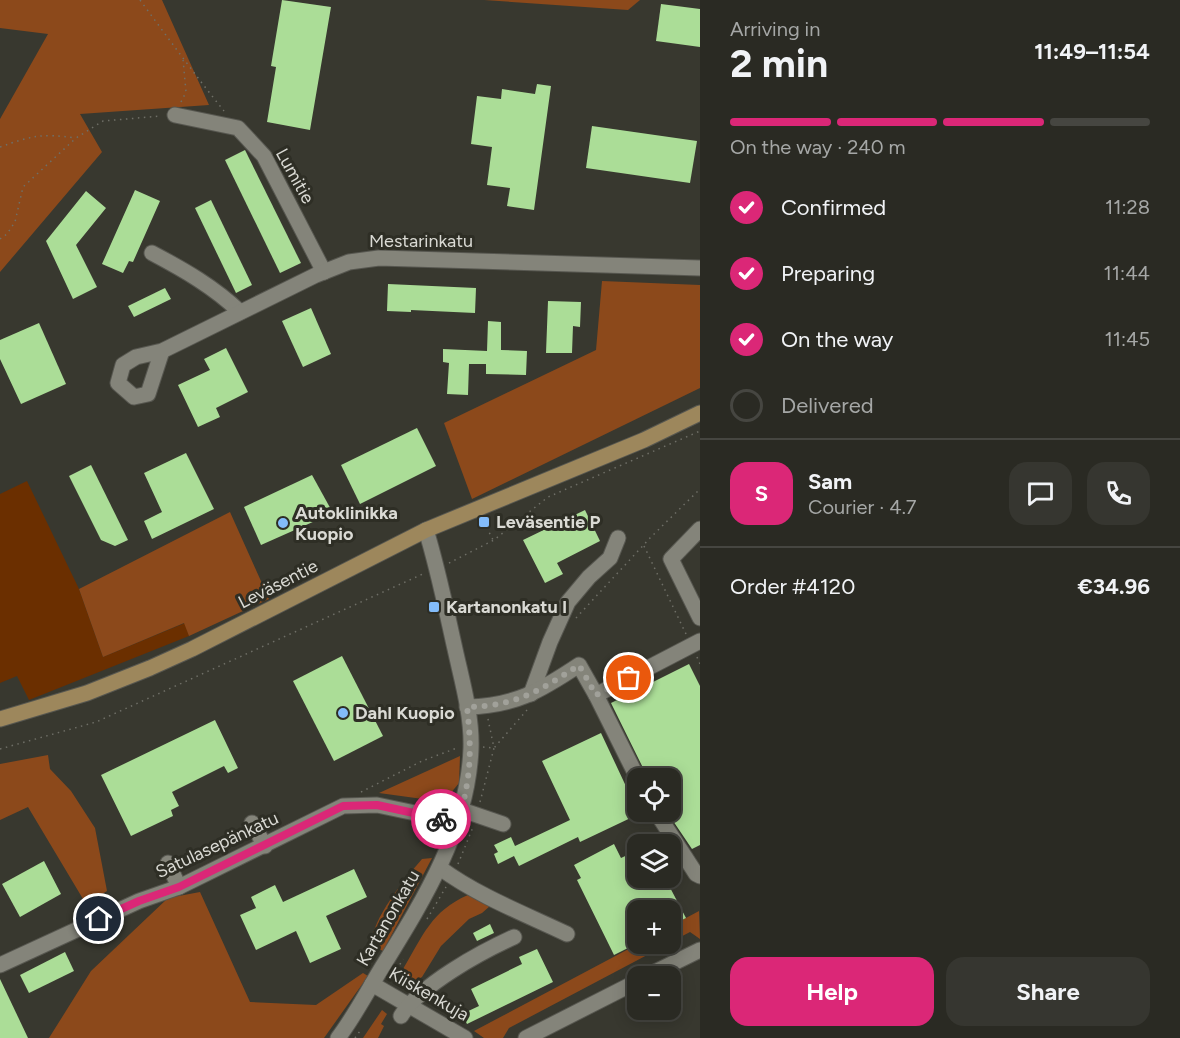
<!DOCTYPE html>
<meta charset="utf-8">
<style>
body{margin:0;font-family:Figtree,sans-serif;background:#363630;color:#f1f3f6;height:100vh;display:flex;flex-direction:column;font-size:22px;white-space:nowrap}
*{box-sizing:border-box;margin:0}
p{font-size:20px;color:#a5a7a6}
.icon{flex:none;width:33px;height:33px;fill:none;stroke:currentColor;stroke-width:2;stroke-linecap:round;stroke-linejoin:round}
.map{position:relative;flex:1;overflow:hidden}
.details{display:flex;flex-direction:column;background:#2a2a23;width:480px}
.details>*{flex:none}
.fabs{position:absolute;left:627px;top:768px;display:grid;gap:12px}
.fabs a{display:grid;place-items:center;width:54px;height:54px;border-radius:12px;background:#2a2a23;box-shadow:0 3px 15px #0003,0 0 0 2px #464641;font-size:30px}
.pin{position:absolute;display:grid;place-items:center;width:51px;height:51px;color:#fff;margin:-26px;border:3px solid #fff;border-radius:50%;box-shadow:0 2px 6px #0007}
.courier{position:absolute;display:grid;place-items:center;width:60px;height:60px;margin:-30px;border:4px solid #db2777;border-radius:50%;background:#fff;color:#222;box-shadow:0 2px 8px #0007}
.summary em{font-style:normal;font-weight:700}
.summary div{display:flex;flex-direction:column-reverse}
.summary{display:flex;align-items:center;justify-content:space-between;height:102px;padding:0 30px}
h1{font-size:39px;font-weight:700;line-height:45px}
.bar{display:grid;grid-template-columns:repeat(4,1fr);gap:9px 6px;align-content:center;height:72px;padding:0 30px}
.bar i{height:8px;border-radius:4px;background:#464641}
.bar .on{background:#db2777}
.bar p{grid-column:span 4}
.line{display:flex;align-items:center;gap:15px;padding:0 30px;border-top:2px solid #464641}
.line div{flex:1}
.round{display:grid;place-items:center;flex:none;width:63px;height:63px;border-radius:18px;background:#363630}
ol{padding:0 30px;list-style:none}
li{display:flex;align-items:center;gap:18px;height:66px}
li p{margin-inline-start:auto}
li .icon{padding:6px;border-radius:50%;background:#db2777;color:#fff;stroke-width:4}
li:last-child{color:#a5a7a6}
li i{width:33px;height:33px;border:3px solid #464641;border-radius:50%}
.cta{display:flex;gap:12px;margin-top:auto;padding:12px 30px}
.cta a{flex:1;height:69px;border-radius:18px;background:#db2777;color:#fff;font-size:24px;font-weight:700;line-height:69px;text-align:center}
.cta a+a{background:#363630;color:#f1f3f6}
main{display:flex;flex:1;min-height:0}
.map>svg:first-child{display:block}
</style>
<main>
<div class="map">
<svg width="700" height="1038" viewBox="0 0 700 1038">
<rect width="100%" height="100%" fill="#38382f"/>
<polygon fill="#6b2f00" points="27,481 79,589 103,657 185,623 189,636 29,700 17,676 0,683 0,494"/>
<g fill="#8c491b">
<polygon points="0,0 162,0 209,105 80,114 102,152 0,272 0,119 48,34 0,28"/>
<polygon points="484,0 640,0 628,10"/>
<polygon points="602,281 700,285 700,388 472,499 444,423 596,350"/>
<polygon points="230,512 269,599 189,636 184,623 103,657 79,589"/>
<polygon points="48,755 50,769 71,791 95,828 107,891 86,904 28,807 0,820 0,764"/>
<polygon points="460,756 459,783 450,794 430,800 379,793"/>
<path d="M432,858L383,951L371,945C372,918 405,879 422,859Z"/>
<polygon points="200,892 250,1002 316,1005 363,973 368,976 324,1038 49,1038 91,971 168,898"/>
<path d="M468,895L490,906L482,913L469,919L441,946L422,977L415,981L406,977L403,969C423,936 431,911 468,895Z"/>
<polygon points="699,911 700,939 690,932 671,942 671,926"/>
<polygon points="638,944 668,944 509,1028 503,1038 484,1038 474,1031"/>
<polygon points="382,1010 387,1014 381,1024 384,1026 378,1038 363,1038"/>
</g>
<g fill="#abdd97">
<polygon points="282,0 331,7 310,130 267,122 276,67 271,66"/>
<polygon points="661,4 700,9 700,47 656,41"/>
<polygon points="537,84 551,86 534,210 507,206 510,188 487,185 492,147 471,144 477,96 501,99 502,89 535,94"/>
<polygon points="592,126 697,141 690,183 586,168"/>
<polygon points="245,150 301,263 280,273 225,160"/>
<polygon points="135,190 160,201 133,262 129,261 123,273 102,264"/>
<polygon points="86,191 106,208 76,245 97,287 73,299 46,241"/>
<polygon points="211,200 252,285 236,293 195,208"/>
<polygon points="388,284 476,288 475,313 411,310 411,312 387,311"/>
<polygon points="165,288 171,299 134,317 128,306"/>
<polygon points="548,301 581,302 580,327 573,326 572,353 546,353"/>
<polygon points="311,308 331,354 303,367 282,321"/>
<polygon points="488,321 501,322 501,350 527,351 526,375 486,374 486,364 469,364 468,395 447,394 449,363 443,362 443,349 487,351"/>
<polygon points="39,323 66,384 21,404 0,359 0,340"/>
<polygon points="226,348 248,392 216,408 220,417 198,427 178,385 210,370 204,359"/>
<polygon points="417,428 436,466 360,504 341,465"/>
<polygon points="186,453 214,509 152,539 144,521 162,512 144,473"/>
<polygon points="91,465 128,540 115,546 101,540 69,476"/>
<polygon points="312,475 333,513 261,545 244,507"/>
<polygon points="585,510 600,541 557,563 563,574 545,583 523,540"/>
<polygon points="342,656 383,736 334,761 293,681"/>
<polygon points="689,664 700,686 700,845 692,849 667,812 670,812 670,778 648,778 611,703"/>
<polygon points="215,720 238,768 228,773 224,766 172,792 179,806 171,810 173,816 131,836 101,775"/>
<polygon points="601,733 639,814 580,842 578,837 519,866 514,856 498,864 494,854 498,852 494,845 511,837 515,846 570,820 542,761"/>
<polygon points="614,844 621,858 638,850 638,878 665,878 686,918 670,926 670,910 638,910 638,943 614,955 577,880 581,878 574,865"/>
<polygon points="44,861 61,894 20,917 2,884"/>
<polygon points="354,869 367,897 326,916 341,949 310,963 296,931 256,950 240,915 256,908 251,897 275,885 283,902"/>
<polygon points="490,924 494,933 477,941 473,933"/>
<polygon points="537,949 553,982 467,1024 462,1014 479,1006 471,989 522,964 519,957"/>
<polygon points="65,952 74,971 29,993 20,975"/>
<polygon points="0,979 28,1038 0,1038"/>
</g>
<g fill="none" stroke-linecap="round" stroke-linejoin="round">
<defs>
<g id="minor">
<polyline points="175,115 238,128 264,156 324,272"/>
<path d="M152,253C184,270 214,287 240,312"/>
<polyline points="162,351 148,394 134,397 118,383 123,365 136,357 162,351 316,275 349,262 379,258 700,268"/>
<polyline points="700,529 671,559 700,618"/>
<polyline points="531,694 550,642 568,602 589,577 610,558 618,538"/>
<polyline points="596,695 638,779"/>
<path d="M467,707C515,706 540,691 579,665L596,695L700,641"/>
<polyline points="462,810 503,824"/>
<polyline points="656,812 696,874 700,876"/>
<polyline points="252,823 265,846"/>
<polyline points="168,863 179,887"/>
<path d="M440,868C478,896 525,914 567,934"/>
<polyline points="0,965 139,901 179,887 343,806 377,805 458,822"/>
<polyline points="647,976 700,950"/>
<polyline points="372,984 465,1038"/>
<path d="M401,1016C420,985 481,952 514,937"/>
<path d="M338,1038C354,1017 367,992 381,969C423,901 468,830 471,748C472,715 462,681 455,649C446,609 438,569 426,530"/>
<polyline points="526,1038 638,981"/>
</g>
<polyline id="major" points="0,719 87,693 150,668 192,649 426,530 644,440 700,413"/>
</defs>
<use href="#minor" stroke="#575750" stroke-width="17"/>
<use href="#major" stroke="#575750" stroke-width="17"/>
<g stroke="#6f6f67" stroke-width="1.5" stroke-dasharray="1.5 4.5" stroke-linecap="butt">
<path d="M140,0C168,38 195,75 224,111"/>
<polyline points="181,102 186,92 183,59"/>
<path d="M0,147C31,136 42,133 75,138"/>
<polyline points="0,239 7,234 15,222 23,187 76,138 103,121 161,116"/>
<polyline points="484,522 493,540"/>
<polyline points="644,546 686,634"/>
<polyline points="449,563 494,540 548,497 700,431"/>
<polyline points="576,618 650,538 700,489"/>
<polyline points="697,657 700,664"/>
<polyline points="483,747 494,748 527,710"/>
<polyline points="0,749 96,722 425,573"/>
<polyline points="361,792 422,761 457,748"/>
<polyline points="480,802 494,748 488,719"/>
<polyline points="458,864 473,827"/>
<polyline points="427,919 446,887"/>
<polyline points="391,980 403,959"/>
<polyline points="355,1038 360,1031"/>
</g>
<use href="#minor" stroke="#84847a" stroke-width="15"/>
<use href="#major" stroke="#9d875c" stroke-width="15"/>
</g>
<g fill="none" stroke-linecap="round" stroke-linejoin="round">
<path stroke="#a1a19a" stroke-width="6" stroke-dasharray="0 10.8" d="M441,819L458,822C471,778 472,752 467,707C515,706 540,691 579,665L596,695L629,678"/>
<polyline stroke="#db2777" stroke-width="8" points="99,919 139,901 179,887 343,806 377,805 441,819"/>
</g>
<g fill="#83bcfa" stroke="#2e2e25" stroke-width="2">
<rect x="478" y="516" width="12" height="12" rx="3"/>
<circle cx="283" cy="523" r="6"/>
<rect x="428" y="601" width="12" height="12" rx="3"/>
<circle cx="343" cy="713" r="6"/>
</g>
<g text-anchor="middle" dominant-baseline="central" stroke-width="6" stroke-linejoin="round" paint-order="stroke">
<g font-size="18" fill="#dadad4" stroke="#2e2e25">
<text transform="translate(295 176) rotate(61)">Lumitie</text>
<text x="421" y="241">Mestarinkatu</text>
<text transform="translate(278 584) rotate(-27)">Leväsentie</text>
<text transform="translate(217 845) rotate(-25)">Satulasepänkatu</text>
<text transform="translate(388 918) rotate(-60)">Kartanonkatu</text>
<text transform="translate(429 994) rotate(30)">Kiiskenkuja</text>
</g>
<g font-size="18" font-weight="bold" fill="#dadad4" stroke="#2e2e25" text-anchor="start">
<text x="295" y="513">Autoklinikka<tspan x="295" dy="21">Kuopio</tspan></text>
<text x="496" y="522">Leväsentie P</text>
<text x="446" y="607">Kartanonkatu I</text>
<text x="355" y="713">Dahl Kuopio</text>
</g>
</g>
</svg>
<div class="fabs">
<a><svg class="icon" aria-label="locate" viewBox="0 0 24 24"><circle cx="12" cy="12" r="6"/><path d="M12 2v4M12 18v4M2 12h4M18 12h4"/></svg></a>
<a><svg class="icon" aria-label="layers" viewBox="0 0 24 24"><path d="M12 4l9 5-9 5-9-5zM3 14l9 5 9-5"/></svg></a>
<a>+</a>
<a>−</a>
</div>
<div class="pin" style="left:629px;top:678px;background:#ea580c"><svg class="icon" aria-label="bag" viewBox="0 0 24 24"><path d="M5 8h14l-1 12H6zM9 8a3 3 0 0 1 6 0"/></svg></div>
<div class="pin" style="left:99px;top:919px;background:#1f2937"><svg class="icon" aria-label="home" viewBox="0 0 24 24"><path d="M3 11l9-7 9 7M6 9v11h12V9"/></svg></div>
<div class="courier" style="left:441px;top:819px"><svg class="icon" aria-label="bike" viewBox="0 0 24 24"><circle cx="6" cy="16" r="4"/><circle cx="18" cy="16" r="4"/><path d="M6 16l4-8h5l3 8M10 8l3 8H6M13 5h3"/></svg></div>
</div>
<section class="details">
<div class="summary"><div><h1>2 min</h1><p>Arriving in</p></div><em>11:49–11:54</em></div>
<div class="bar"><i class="on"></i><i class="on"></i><i class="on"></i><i></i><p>On the way · 240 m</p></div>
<ol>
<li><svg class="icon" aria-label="check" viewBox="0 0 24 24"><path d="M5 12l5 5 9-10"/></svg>Confirmed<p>11:28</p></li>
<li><svg class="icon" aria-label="check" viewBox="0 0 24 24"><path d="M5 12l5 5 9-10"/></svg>Preparing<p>11:44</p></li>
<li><svg class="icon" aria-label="check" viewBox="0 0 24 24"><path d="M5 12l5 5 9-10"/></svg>On the way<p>11:45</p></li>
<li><i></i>Delivered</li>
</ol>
<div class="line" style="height:108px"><b class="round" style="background:#db2777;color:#fff">S</b><div><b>Sam</b><p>Courier · 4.7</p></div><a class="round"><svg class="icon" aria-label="chat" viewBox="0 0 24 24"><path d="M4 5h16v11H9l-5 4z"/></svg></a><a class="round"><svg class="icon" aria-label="phone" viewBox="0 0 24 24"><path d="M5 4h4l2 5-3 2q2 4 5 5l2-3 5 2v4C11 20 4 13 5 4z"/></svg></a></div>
<div class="line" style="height:78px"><div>Order #4120</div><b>€34.96</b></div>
<div class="cta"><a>Help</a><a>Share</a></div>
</section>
</main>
